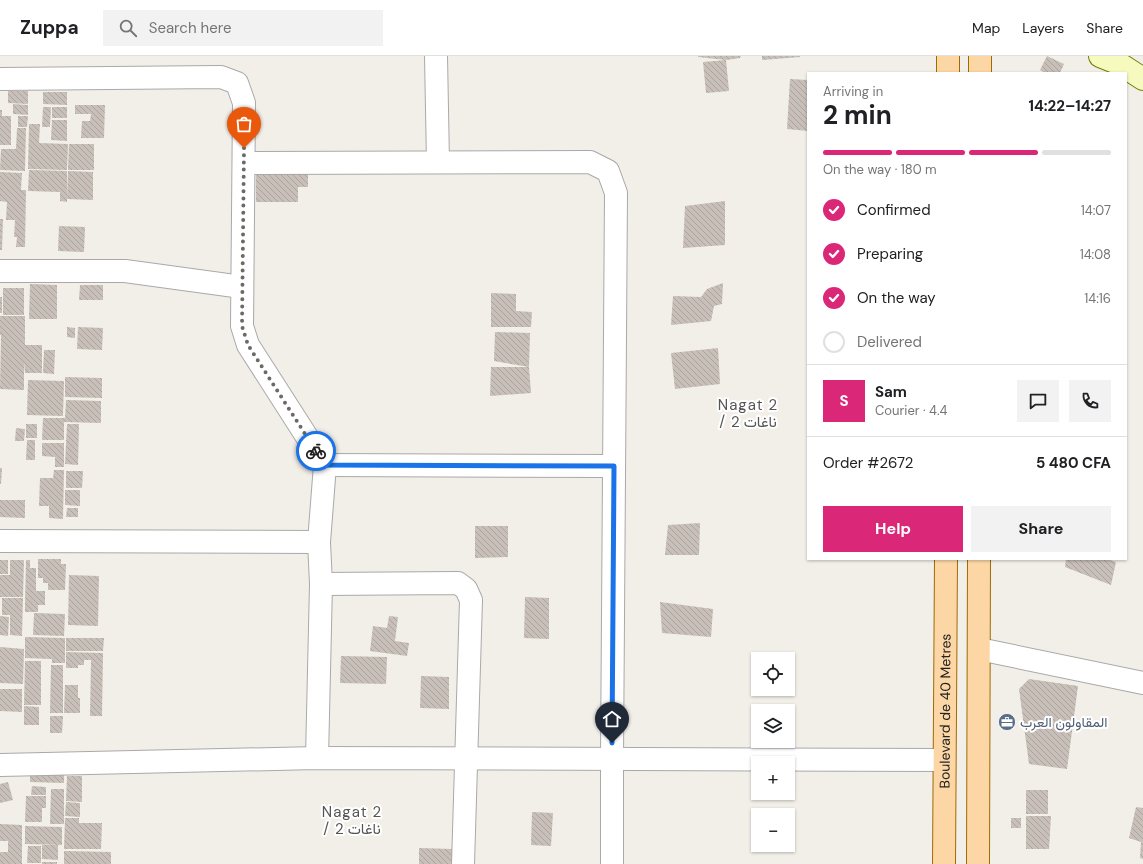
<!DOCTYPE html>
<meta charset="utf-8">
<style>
body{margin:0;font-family:"DM Sans",Vazirmatn,sans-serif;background:#f2f2f2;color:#202124;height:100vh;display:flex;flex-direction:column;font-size:15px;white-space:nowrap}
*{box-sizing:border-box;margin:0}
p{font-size:13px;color:#757577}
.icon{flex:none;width:22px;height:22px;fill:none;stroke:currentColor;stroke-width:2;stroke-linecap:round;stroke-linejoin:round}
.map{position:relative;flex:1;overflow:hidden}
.drawer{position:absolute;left:807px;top:16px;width:320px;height:488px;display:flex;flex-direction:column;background:#fff;border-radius:0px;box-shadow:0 1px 3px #0004}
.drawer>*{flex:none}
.fabs{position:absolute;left:751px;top:596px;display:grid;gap:8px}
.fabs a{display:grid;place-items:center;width:44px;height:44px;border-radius:0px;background:#fff;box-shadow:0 1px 3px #0004;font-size:20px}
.pin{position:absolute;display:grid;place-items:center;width:34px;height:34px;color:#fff;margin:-41px -17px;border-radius:50% 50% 50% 0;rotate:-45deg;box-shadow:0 0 4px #0007}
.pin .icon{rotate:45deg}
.courier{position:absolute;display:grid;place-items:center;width:40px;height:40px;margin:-20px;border:3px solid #1a73e8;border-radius:50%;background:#fff;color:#222;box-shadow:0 1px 5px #0007}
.overview em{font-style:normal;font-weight:700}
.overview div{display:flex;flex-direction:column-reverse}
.overview{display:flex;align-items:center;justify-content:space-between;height:68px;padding:0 16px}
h1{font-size:26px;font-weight:700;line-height:30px}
.bar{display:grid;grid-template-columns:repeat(4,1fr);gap:6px 4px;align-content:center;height:48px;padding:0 16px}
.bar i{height:5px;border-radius:3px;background:#e0e0e0}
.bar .on{background:#db2777}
.bar p{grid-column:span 4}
.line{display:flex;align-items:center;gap:10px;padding:0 16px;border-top:1px solid #e0e0e0}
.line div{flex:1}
.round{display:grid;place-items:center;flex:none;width:42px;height:42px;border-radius:0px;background:#f2f2f2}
ol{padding:0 16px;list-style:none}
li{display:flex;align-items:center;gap:12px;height:44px}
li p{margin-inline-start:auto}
li .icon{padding:4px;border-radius:50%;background:#db2777;color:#fff;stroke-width:4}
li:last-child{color:#757577}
li i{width:22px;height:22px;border:2px solid #e0e0e0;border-radius:50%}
.action{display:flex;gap:8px;margin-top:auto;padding:8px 16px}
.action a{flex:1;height:46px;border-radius:0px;background:#db2777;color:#fff;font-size:16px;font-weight:700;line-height:46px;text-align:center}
.action a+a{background:#f2f2f2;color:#202124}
header{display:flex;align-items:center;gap:24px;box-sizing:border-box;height:56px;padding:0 20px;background:#fff;border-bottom:1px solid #e0e0e0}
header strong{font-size:19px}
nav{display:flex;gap:22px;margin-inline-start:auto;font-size:14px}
.search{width:280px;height:36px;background:#f2f2f2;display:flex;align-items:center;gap:10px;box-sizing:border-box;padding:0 14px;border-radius:0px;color:#757577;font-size:15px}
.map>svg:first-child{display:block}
</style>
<header>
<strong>Zuppa</strong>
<div class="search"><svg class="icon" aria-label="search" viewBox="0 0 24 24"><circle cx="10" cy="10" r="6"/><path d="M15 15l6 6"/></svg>Search here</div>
<nav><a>Map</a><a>Layers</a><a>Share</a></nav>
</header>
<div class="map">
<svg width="1143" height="808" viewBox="0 0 1143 808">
<defs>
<pattern id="building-back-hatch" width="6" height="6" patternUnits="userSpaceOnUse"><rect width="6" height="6" fill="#c7bfb8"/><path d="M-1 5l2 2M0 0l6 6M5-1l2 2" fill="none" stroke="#aba49e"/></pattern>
</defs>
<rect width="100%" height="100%" fill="#f2efe9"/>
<g fill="url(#building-back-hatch)">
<polygon points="698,0 741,0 740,2 726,4 698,1"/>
<polygon points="762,0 800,0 800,1 762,4"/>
<polygon points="1047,0 1064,8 1060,17 1045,17 1040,14"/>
<polygon points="726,4 729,35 706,37 703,6"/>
<polygon points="790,23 808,24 808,75 787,73"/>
<polygon points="8,35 28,35 28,48 8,47"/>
<polygon points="43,36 67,36 67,49 43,48"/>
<polygon points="13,48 28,49 28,59 13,58"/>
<polygon points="75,49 105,49 104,82 81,82 82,65 90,65 91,58 75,58"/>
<polygon points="43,51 51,51 50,71 42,71"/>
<rect x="52" y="51" width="15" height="11"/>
<polygon points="0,54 2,54 2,60 11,60 11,89 0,89"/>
<polygon points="18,60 28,60 27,71 18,71"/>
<polygon points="52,64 67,64 67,85 51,84"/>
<polygon points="29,68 40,68 39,87 68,88 67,114 28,113"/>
<polygon points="17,72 26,72 25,115 0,114 1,93 16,93"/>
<polygon points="69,88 94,88 94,114 68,114"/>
<polygon points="29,114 67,115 67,146 60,145 60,136 28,135"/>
<polygon points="256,114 308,114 308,131 298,131 298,146 256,146"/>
<polygon points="68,115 93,116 93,144 67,143"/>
<polygon points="0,116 22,117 21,134 26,134 25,191 16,191 17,181 14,181 15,164 6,164 7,146 0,145"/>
<polygon points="725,145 725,189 683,192 685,150"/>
<polygon points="0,163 3,163 2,194 0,194"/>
<polygon points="59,170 85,171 84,196 58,195"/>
<polygon points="723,227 722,248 714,250 711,265 671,269 673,240 701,241 707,233"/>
<polygon points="30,228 57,229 57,263 29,263"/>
<polygon points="80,229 103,229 103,244 79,244"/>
<rect x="3" y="232" width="21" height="27"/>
<polygon points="491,237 516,238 516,255 532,256 531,271 491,271"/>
<rect x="0" y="241" width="2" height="16"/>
<polygon points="0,260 25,260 25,289 42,289 42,317 25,317 24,306 24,334 0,333 1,279 0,279"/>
<polygon points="67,271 75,272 75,282 67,281"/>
<polygon points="78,271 103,272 102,294 77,293"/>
<polygon points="495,276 530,277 529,311 494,305"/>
<polygon points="718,292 720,328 675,333 671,297"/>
<polygon points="44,294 55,294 54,318 43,317"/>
<polygon points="491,311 529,311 531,337 490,340"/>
<polygon points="65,321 102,322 102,342 65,341"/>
<polygon points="28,324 64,325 63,360 27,359"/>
<polygon points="66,344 101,345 101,367 64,366 64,384 42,384 43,362 65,362"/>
<rect x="26" y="368" width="11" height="14"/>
<polygon points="67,368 79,368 78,409 65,408"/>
<polygon points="16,372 25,373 24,385 15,385"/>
<polygon points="27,384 35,384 35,404 26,404"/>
<polygon points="42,387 64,387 64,411 55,411 55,401 42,400"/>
<polygon points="0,412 2,412 1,428 0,428"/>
<polygon points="54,414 64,414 63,463 49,462 49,450 39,450 40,422 53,422"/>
<polygon points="66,415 83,415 82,432 66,432"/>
<polygon points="65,434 80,434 80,450 65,449"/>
<polygon points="0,444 25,444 25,462 0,461"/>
<polygon points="67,452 78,452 78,461 66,461"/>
<polygon points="700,467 699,499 665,499 668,469"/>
<polygon points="475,470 508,470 508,501 475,502"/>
<polygon points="38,503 61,503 61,508 66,508 65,534 48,534 48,527 43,527 43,522 38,522"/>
<polygon points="1066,503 1106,503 1116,506 1111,529 1065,511"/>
<rect x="0" y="504" width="8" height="14"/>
<polygon points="10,504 24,504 23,541 0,541 0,519 10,519"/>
<polygon points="26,504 30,504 30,512 36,512 36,535 45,535 45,549 25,549"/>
<polygon points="69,519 99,520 98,570 68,569"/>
<polygon points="525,541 549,542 549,583 524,582"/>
<polygon points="2,542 23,542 22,580 10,579 10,559 2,559"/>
<polygon points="660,546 713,553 711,581 662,577"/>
<rect x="25" y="549" width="13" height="7"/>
<polygon points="34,557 65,558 64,580 33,579"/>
<polygon points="0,560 9,561 8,580 0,579"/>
<polygon points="389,560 398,561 395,585 409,587 407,600 370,595 373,570 387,572"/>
<polygon points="25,581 65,582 65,607 52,607 52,603 25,602"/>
<polygon points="66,582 104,582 103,595 66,595"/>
<polygon points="0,591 24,593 23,628 0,627"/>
<polygon points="66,596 103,597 102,660 90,660 91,604 84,604 84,609 78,609 78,612 66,612"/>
<polygon points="341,600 387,601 386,628 340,627"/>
<polygon points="25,605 41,605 41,649 24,649"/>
<polygon points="51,609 63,609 63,657 50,657"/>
<polygon points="421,620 449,621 449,653 420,652"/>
<polygon points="1029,623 1078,630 1067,713 1029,708 1019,633"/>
<polygon points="65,629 78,629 78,642 80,642 80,657 64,657"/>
<polygon points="0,633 22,633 22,656 0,655"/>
<polygon points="24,650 39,651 39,669 24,669"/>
<polygon points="50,660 63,660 62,677 50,677"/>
<polygon points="30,712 64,713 64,727 30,726"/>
<polygon points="67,720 82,720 82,746 66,745"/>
<polygon points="8,726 13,744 0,747 0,728"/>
<polygon points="32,730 46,731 46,739 31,739"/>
<polygon points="51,733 64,733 64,768 50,768"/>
<rect x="1026" y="734" width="22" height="24"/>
<polygon points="26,740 46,740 46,752 42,752 42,766 25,766"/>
<polygon points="66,746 80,747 80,761 65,760"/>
<polygon points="1136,751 1143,752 1143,803 1140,802 1141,786 1129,782"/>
<polygon points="532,756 553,757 551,790 531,789"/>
<polygon points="1026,760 1051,760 1049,793 1026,793"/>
<polygon points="65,762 79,762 79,767 102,767 101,793 64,793"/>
<rect x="1011" y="762" width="10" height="10"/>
<polygon points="0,768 22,769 22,808 0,808 0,796 8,796 8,785 0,785"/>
<polygon points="25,770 62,771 62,789 25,788"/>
<polygon points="42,789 58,789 58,804 42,803"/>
<polygon points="28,790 41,790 41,807 27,807"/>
<polygon points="419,792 453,793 452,808 419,808"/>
<polygon points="64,795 111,796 111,808 64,808"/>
<rect x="42" y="806" width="15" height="2"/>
</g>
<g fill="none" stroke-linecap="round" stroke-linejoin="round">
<defs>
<g id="street">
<polyline points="436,0 438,106"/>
<polyline points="0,23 221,21 237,27 244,47 242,270 248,289 325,409 319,486 321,528 317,702"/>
<polyline points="244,107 590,106 608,115 616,137 612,702 612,808"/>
<polyline points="0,215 125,215 242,231"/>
<polyline points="325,409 613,410"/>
<polyline points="0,485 319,486"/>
<polyline points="321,528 458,527 466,533 471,544 463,808"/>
<polyline points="979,593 1143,627"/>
<polyline points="0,709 317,702 944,704"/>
</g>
<polyline id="secondary" points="1100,0 1120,8 1143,23"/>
<g id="primary">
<polyline points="948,0 948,17"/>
<polyline points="980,0 980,17"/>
<path id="s1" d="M944,808L946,503"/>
<polyline points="978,808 979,503"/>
</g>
</defs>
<use href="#street" stroke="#a9a9a9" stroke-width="24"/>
<use href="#secondary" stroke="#707d05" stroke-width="24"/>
<use href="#primary" stroke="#a06b00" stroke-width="24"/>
<use href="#street" stroke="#fff" stroke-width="22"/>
<use href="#secondary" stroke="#f7fabf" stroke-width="22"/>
<use href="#primary" stroke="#fcd6a4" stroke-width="22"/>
</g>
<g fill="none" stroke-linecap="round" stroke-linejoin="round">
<polyline stroke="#6b6a68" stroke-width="4" stroke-dasharray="0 7.2" points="244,92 242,270 248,289 316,395"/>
<polyline stroke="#1a73e8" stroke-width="5" points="316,395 325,409 614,410 612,687"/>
</g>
<defs>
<symbol id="office-disc" viewBox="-11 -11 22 22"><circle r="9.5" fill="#5c6f8a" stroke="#fff"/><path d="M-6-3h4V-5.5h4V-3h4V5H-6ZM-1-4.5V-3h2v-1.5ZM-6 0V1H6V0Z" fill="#fff"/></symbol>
</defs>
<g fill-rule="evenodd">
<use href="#office-disc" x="997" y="656" width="20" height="20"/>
</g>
<g text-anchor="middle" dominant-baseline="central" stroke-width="4" stroke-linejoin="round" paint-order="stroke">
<g font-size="14" fill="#222" stroke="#fff">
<text stroke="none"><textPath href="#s1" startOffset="153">Boulevard de 40 Metres</textPath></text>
</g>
<g font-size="14" fill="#4e5e75" stroke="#fff" text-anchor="start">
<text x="1020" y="666">المقاولون العرب</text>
</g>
<g font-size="15" letter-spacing="1" fill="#555" stroke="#fff">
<text x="748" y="349">Nagat 2<tspan x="748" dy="17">/ ناغات 2</tspan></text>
<text x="352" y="756">Nagat 2<tspan x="352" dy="17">/ ناغات 2</tspan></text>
</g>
</g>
</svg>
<div class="fabs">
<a><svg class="icon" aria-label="locate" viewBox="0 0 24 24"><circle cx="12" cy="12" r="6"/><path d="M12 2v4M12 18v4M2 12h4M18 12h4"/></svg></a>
<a><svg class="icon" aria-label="layers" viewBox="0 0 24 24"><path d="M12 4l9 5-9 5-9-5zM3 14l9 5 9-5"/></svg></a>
<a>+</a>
<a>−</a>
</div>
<div class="pin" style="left:244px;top:92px;background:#ea580c"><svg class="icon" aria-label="bag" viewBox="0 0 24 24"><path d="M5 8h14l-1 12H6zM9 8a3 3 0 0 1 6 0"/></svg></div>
<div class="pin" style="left:612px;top:687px;background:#1f2937"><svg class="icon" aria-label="home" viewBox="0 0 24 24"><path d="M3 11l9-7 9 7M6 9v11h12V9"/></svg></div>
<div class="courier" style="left:316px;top:395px"><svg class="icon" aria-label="bike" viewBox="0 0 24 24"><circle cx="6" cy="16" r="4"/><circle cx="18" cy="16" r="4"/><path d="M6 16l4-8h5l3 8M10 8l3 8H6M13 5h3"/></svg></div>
<section class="drawer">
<div class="overview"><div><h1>2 min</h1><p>Arriving in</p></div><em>14:22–14:27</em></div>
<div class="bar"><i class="on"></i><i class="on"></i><i class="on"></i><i></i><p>On the way · 180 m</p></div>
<ol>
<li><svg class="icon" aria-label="check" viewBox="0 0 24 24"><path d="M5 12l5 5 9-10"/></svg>Confirmed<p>14:07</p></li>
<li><svg class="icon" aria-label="check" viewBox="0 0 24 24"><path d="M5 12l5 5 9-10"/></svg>Preparing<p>14:08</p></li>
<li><svg class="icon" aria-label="check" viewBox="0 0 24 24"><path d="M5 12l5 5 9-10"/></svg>On the way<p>14:16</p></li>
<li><i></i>Delivered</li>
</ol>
<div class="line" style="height:72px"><b class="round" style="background:#db2777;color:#fff">S</b><div><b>Sam</b><p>Courier · 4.4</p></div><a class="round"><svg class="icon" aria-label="chat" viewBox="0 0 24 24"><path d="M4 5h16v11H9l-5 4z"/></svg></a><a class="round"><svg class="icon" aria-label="phone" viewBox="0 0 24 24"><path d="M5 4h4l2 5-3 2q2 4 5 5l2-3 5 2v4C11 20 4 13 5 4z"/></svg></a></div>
<div class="line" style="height:52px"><div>Order #2672</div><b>5 480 CFA</b></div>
<div class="action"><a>Help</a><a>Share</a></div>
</section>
</div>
